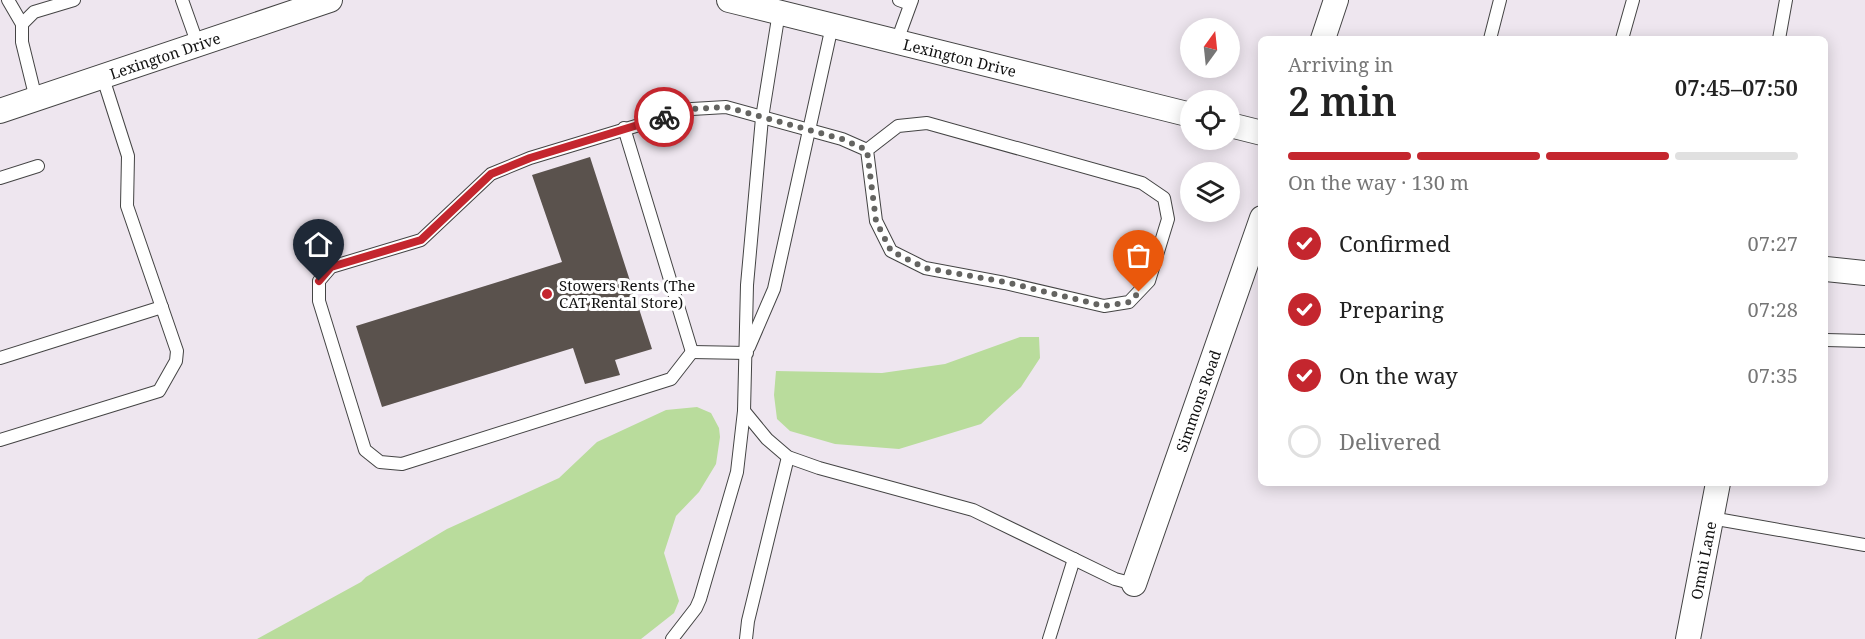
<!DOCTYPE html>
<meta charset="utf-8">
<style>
body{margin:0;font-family:"Noto Serif",serif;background:#f2f2f2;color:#222;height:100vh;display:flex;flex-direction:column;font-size:22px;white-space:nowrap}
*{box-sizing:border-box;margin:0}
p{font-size:20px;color:#767676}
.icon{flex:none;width:33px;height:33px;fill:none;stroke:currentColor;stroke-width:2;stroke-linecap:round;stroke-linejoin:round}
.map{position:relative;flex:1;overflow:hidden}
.sheet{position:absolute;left:1258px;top:36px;width:570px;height:450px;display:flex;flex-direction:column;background:#fff;border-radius:9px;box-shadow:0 3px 15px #0003}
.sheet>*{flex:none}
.needle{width:39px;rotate:15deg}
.controls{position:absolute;left:1180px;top:18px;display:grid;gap:12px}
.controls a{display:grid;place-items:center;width:60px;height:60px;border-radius:50%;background:#fff;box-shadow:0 3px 15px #0003;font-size:30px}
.pin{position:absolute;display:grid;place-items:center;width:51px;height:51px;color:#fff;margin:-62px -26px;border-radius:50% 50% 50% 0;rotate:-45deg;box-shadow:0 0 6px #0007}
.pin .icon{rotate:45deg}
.courier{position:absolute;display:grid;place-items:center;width:60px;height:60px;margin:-30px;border:4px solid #c4262e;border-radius:50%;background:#fff;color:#222;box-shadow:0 2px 8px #0007}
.headline em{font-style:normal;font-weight:600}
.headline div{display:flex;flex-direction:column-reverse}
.headline{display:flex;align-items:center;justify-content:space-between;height:102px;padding:0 30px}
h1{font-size:39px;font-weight:600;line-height:45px}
.bar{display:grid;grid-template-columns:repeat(4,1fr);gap:9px 6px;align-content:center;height:72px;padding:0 30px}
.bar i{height:8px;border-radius:4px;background:#e0e0e0}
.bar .current{background:#c4262e}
.bar p{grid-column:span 4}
ol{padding:0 30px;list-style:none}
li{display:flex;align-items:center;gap:18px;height:66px}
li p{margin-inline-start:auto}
li .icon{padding:6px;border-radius:50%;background:#c4262e;color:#fff;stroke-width:4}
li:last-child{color:#767676}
li i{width:33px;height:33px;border:3px solid #e0e0e0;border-radius:50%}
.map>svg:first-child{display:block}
</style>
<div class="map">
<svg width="1865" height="639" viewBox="0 0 1865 639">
<rect width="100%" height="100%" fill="#fffdf5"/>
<path fill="#eee6ef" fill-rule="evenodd" d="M0,0H1865V639H0ZM1191,28H1230V68H1191ZM1262,39H1826V483H1262ZM1191,100H1230V140H1191ZM1191,172H1230V212H1191Z"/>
<g fill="#b9dc9c">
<polygon points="1020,337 1039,337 1040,358 1021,387 981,424 899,449 835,444 790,431 777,419 774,395 776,371 882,373 945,364"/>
<polygon points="697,407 711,413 719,428 720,437 716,464 699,492 676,516 664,553 679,601 674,613 641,639 257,639 361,582 366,577 447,529 559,478 597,442 666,410"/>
</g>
<polygon fill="#5a524d" points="590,157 652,349 615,360 620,375 585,384 573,348 382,407 356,326 562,262 532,175"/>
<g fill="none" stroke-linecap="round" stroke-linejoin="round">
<defs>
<g id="service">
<polyline points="8,0 22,24"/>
<polyline points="182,0 198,45"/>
<polyline points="899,0 910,4"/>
<polyline points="1490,39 1500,0"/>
<polyline points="1622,39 1633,0"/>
<polyline points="1779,39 1786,0"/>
<polyline points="897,41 912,0"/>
<polyline points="36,99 22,42 22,24 34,12 74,0"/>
<polyline points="624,128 692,352"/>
<polyline points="0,178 38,166"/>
<polyline points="1826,340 1865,341"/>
<polyline points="749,347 774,289 832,26"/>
<polyline points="692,352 671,379 402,464 380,462 365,450 319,301 319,281 331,267 421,240 491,174 530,158 692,109 726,107 842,139 867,150 876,221 891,251 925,268 1005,283 1104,306 1129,302 1149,281 1168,219 1164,198 1142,183 927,123 898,126 867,150"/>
<polyline points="692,352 747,353"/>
<polyline points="0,358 162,307"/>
<polyline points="744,411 767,439 788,457 819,468 973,510 1115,579 1134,584"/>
<polyline points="0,440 159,391 176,361 177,351 127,206 128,156 103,78"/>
<polyline points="1711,518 1865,545"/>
<polyline points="672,639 696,608 700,599 737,472 744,411 747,285 762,118 779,12"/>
<polyline points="746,639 748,621 788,457"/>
<polyline points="1049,639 1074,559"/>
</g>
<g id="minor">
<path id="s1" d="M729,0L1191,115"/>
<polyline points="1323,39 1336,0"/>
<path id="s2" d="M0,111L330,0"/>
<polyline points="1230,125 1262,133"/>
<polyline points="1826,269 1865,273"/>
<path id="s3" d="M1134,584L1262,218"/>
<path id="s4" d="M1688,639L1718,483"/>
</g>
</defs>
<use href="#service" stroke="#444" stroke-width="14"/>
<use href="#minor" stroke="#444" stroke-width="26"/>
<use href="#service" stroke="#fff" stroke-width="12"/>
<use href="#minor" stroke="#fff" stroke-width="24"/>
</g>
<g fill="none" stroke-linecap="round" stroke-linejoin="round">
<polyline stroke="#646461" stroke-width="6" stroke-dasharray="0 10.8" points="664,117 692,109 726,107 842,139 867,150 876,221 891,251 925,268 1005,282 1104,306 1130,302 1139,292"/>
<polyline stroke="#c4262e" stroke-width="8" points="319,281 331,267 421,240 491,174 530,158 664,117"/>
</g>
<circle fill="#c4262e" stroke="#fff" stroke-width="2" cx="547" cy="294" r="6"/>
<g text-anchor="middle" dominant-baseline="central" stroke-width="6" stroke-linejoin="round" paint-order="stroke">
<g font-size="15" fill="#111" stroke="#fff">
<text stroke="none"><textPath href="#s2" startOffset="174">Lexington Drive</textPath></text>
<text stroke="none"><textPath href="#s1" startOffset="238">Lexington Drive</textPath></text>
<text stroke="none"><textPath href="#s3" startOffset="194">Simmons Road</textPath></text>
<text stroke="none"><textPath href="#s4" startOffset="80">Omni Lane</textPath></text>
</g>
<g font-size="15" fill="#111" stroke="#fff" text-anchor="start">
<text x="559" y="285">Stowers Rents (The<tspan x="559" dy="17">CAT Rental Store)</tspan></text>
</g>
</g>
</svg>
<div class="controls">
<a><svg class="needle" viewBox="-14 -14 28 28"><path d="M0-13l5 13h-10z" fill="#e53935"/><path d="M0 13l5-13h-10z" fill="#767676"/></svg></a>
<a><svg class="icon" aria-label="locate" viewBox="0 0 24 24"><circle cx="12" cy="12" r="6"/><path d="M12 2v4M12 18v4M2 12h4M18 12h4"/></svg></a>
<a><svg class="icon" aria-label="layers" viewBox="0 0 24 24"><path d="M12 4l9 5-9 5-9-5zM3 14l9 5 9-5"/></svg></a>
</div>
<div class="pin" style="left:1139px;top:292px;background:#ea580c"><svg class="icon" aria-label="bag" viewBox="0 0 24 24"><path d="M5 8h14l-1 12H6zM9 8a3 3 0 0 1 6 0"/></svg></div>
<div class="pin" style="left:319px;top:281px;background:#1f2937"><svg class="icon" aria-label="home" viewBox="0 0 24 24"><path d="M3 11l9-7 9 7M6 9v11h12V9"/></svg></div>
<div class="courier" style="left:664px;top:117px"><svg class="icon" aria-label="bike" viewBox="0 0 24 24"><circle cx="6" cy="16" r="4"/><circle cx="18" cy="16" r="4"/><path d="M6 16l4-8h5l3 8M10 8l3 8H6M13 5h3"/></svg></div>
<section class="sheet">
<div class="headline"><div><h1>2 min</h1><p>Arriving in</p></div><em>07:45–07:50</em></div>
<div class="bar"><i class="current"></i><i class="current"></i><i class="current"></i><i></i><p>On the way · 130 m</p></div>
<ol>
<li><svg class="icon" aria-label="check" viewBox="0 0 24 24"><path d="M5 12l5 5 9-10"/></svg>Confirmed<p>07:27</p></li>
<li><svg class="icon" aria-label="check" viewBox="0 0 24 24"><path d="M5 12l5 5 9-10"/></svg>Preparing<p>07:28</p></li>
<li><svg class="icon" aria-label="check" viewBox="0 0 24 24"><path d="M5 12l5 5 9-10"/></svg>On the way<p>07:35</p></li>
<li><i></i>Delivered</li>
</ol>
</section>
</div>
